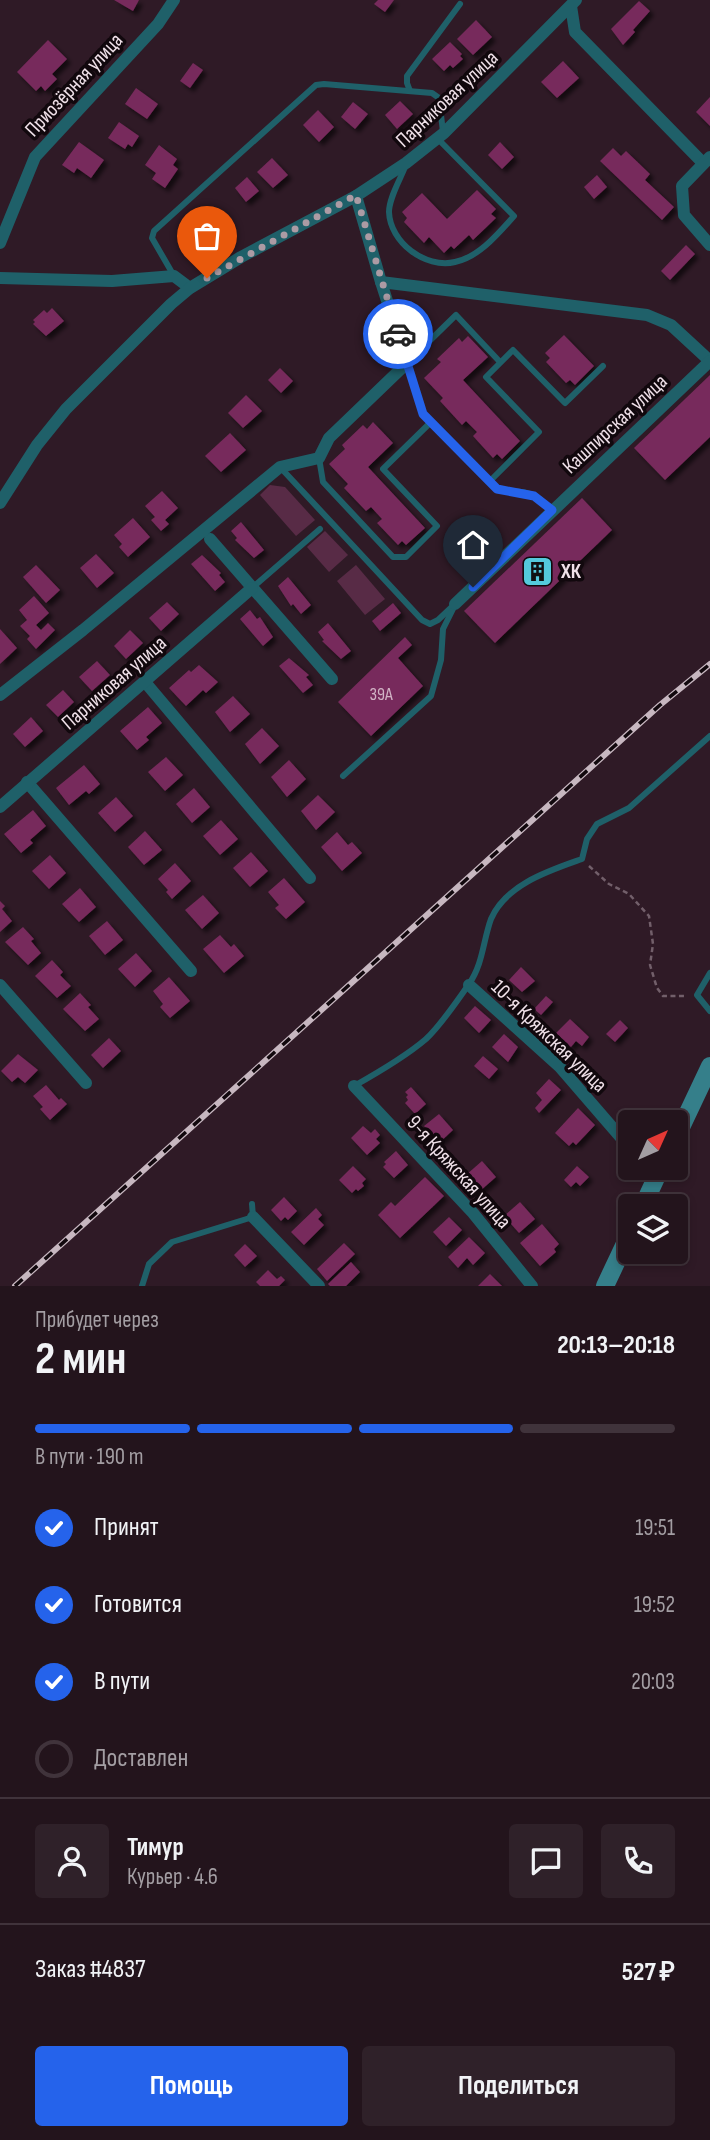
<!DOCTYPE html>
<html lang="ru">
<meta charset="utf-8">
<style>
body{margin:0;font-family:"Sofia Sans Condensed",sans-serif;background:#2f2129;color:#f1f3f6;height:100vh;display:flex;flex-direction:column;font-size:26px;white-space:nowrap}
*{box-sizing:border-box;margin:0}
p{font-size:23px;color:#a39ea3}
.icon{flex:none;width:38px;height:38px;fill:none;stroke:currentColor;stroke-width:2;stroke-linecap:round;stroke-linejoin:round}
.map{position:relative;height:1286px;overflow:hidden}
.side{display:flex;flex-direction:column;background:#23141c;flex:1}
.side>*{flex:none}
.needle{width:46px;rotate:45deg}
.fabs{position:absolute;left:618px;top:1110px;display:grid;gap:14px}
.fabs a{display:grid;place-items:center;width:70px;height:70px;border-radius:7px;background:#23141c;box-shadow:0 4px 10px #0003,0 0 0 2px #40333b;font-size:35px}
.pin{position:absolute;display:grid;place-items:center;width:60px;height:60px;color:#fff;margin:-72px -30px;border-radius:50% 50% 50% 0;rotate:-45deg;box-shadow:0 0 7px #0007}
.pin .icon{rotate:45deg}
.courier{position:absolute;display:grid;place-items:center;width:70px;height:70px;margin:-35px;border:5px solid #2563eb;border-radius:50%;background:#fff;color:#222;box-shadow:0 2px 9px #0007}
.overview em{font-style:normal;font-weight:700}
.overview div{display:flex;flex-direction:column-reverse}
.overview{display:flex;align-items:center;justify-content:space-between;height:119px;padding:0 35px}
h1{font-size:46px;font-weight:700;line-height:52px}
.bar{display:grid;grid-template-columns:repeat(4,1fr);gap:10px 7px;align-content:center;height:84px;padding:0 35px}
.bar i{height:9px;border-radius:5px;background:#40333b}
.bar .active{background:#2563eb}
.bar p{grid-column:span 4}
.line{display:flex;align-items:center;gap:18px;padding:0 35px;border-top:2px solid #40333b}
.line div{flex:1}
.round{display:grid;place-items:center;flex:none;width:74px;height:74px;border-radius:7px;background:#2f2129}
ol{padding:0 35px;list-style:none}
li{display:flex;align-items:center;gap:21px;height:77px}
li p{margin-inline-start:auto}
li .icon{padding:7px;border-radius:50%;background:#2563eb;color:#fff;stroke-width:4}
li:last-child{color:#a39ea3}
li i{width:38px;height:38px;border:4px solid #40333b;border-radius:50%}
.action{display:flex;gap:14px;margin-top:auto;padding:14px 35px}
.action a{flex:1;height:80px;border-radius:7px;background:#2563eb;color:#fff;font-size:28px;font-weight:700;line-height:80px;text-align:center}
.action a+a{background:#2f2129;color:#f1f3f6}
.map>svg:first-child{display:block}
</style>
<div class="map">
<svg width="710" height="1286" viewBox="0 0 710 1286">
<defs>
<filter id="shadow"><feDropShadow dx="4" dy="4" stdDeviation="2" flood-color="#0009"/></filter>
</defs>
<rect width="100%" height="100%" fill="#2f1a26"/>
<g fill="#582b46">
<polygon points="270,485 285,487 315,520 296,536 260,495"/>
<polygon points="325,531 348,555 329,572 307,547"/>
<polygon points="356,565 385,599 365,615 337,581"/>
</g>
<g fill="#772a5b" filter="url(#shadow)">
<polygon points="114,0 139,0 133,11"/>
<polygon points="378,0 394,0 385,12 374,4"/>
<polygon points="639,1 650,11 633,30 635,32 623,45 611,29"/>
<polygon points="476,20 492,37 473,55 457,39"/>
<polygon points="48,40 67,59 52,74 57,79 45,91 41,86 36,91 17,72"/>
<polygon points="450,42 462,54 460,56 463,59 453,68 450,65 444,71 432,59"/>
<polygon points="563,61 579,78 557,98 541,82"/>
<polygon points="193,63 203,70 190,88 180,81"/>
<polygon points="136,88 158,104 147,119 125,104"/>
<polygon points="710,97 710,126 696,112"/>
<polygon points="400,101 413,114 397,129 385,115"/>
<polygon points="353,102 368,114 355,129 341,117"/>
<polygon points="318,110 334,127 319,142 303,125"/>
<polygon points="119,122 139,136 132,147 128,144 125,149 108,138"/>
<polygon points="79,142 104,160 91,178 77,168 74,173 62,165"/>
<polygon points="500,142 514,157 502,169 488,155"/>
<polygon points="159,145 177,159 173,165 178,169 165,188 152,179 156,173 145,165"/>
<polygon points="613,148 621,156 626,151 650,174 645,180 674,207 662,220 600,161"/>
<polygon points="272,158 288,175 273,188 257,172"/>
<polygon points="597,175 607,187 594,199 584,187"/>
<polygon points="247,177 259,191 246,202 235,188"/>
<polygon points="477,190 496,209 491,214 496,218 473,240 469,235 454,249 451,246 444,253 429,237 424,243 404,222 407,218 402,212 422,193 447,219"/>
<polygon points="686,245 695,254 670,280 661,271"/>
<polygon points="52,308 64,321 46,336 33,324 35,322 33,320 44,310 47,313"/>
<polygon points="564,335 594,366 575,385 570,380 566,383 546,362 550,358 545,353"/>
<polygon points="468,336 488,357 463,380 520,441 502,459 497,454 493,458 473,436 477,432 466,421 462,425 440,401 443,398 424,378 441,362 437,359 459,338 462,342"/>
<polygon points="280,368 293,381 281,393 268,380"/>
<polygon points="710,375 710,437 665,480 634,448"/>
<polygon points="246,395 262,411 243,428 228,413"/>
<polygon points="373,422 393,443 368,467 425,528 406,545 402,541 398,545 377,523 382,519 371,507 366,511 344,488 348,484 329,464 345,449 342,445 363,425 367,429"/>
<polygon points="230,433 246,450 221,472 205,456"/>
<polygon points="162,491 178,508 165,520 169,524 161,531 151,520 155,517 145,506"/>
<polygon points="582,498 612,530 495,643 464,611"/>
<polygon points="133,518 150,537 128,557 119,547 122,544 114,535"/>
<polygon points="241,522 264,550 254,558 235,540 237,538 231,531"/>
<polygon points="96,554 114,573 97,588 80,568"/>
<polygon points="202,555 221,573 219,575 225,582 215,591 191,564"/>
<polygon points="36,565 60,590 46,603 23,577"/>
<polygon points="288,577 311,605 301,614 293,604 291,606 278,586"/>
<polygon points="34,596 49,613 36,625 41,630 48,623 55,630 36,649 27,639 30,636 20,626 27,620 19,610"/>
<polygon points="167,602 179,614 161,631 149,618"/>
<polygon points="393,603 401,613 380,631 372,621"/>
<polygon points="250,610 257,619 260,617 273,637 263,646 240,619"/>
<polygon points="328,623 351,651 341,659 322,641 324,640 318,632"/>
<polygon points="0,629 17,648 0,664"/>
<polygon points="130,630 143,643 126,659 114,646"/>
<polygon points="405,637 412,645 398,658 423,686 371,736 338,702"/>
<polygon points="289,658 309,675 306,677 313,685 303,693 279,666"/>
<polygon points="97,661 110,675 92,691 79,677"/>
<polygon points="199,665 218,682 206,693 203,690 186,706 169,688 189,670 191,672"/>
<polygon points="63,690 74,702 58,717 46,705"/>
<polygon points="233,696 250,714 230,732 215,712"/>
<polygon points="148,707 162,723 146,737 149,740 137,750 120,731"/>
<polygon points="31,717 43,731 25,747 13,734"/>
<polygon points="262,728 279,746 260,764 245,744"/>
<polygon points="166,757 183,775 165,791 148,772"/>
<polygon points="289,760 306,779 287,797 271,777"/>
<polygon points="84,765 100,784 89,794 86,791 69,805 56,788"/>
<polygon points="194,788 210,807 192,823 176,804"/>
<polygon points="318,795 335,812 316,830 301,811"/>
<polygon points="116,797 133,816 115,832 98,813"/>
<polygon points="33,810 46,826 30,840 33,843 21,853 4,834"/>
<polygon points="221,820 238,839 220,855 203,836"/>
<polygon points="145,831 162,850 144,865 128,847"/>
<polygon points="337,832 348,845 352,842 362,853 342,871 321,847"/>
<polygon points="251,852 268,871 250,887 233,868"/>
<polygon points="50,855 66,873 49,889 32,871"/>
<polygon points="175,863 191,881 172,899 166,892 168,890 158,879"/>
<polygon points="284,878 305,902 286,919 275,908 279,905 268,892"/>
<polygon points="80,888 96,907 79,922 62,904"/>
<polygon points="203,895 219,913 202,929 185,910"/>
<polygon points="0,901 5,906 2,909 12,921 0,932"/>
<polygon points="107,921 123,940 105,955 89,936"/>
<polygon points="23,927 34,939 31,941 41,953 28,965 5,942"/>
<polygon points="220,935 231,947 234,944 244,956 224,973 203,949"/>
<polygon points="136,953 152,971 135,987 118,969"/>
<polygon points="52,960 63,972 60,975 71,986 57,998 35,976"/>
<polygon points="521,967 535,981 522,992 509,980"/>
<polygon points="169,977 190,1001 170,1018 160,1007 163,1004 153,991"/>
<polygon points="80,993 91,1005 88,1007 99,1019 85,1031 63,1009"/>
<polygon points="546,996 553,1002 541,1015 534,1009"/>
<polygon points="475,1006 491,1020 479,1033 464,1018"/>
<polygon points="570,1019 589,1037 582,1046 576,1041 571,1047 556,1033"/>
<polygon points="620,1020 628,1028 615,1042 606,1034"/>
<polygon points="504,1034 518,1047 508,1062 492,1047"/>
<polygon points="109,1038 121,1051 103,1068 91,1055"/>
<polygon points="18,1054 38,1070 25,1083 18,1077 12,1082 1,1071"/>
<polygon points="483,1056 498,1069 489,1079 474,1066"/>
<polygon points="549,1079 561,1090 539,1113 535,1108 542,1100 536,1093"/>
<polygon points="46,1085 59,1100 61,1098 67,1104 50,1120 40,1109 43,1107 33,1096"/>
<polygon points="411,1087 426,1104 415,1114 405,1103 408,1100 406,1097 408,1095 405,1092"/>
<polygon points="578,1108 595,1125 576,1145 573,1142 569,1146 555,1133"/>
<polygon points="439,1114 453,1130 439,1143 424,1126"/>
<polygon points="363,1126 371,1133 375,1129 380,1135 376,1139 380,1143 367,1155 351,1138"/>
<polygon points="396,1151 408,1165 394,1178 383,1167 386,1164 384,1162"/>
<polygon points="482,1161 496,1177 480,1191 466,1175"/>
<polygon points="353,1166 366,1179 362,1183 364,1186 358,1191 356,1189 352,1193 339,1180"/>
<polygon points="577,1166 589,1177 580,1186 576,1182 571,1187 564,1180"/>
<polygon points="425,1177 444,1196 400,1238 378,1215 391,1202 395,1206"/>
<polygon points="284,1197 297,1211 288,1220 285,1217 281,1221 271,1210"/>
<polygon points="520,1202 535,1219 519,1233 504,1216"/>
<polygon points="316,1208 322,1215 318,1219 324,1225 304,1245 291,1232"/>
<polygon points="449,1217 462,1230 446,1246 433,1232"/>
<polygon points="542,1224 559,1244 554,1249 556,1252 540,1266 520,1243"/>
<polygon points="469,1237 485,1253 473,1265 467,1258 458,1268 448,1257"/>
<polygon points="344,1243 355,1254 327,1281 317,1269"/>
<polygon points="245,1244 257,1256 245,1267 234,1255"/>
<polygon points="351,1262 360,1272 346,1286 330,1286 328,1284"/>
<polygon points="268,1270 277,1279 281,1276 285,1280 279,1286 260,1286 256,1282"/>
<polygon points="490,1274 502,1286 478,1286"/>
</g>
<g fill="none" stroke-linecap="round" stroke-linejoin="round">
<polyline stroke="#725f6a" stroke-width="2.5" stroke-dasharray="5 3.5" stroke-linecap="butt" points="589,866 609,884 629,894 649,916 653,944 650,965 657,988 663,996 687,996"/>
<g stroke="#1f6069" stroke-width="6">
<polyline points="410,91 407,83 407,76 460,4"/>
<path d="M405,167C400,180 389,198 389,212C390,242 425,269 455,262C479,257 498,234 514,216L437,138"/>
<polyline points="174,276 152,238 154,231 316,85 324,84 432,93 439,98 443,132"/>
<polyline points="500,362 456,315 407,363 423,414 489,482 539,432 486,377 513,350 565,403 603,366"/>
<polyline points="319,458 323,482 393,557 406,557 437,526 383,469 431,422"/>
<polyline points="280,467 422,620 430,624 438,620 455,604"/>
<path d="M489,482C506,497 515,487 533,495C540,498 546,505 552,510"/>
<polyline points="252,588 320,529"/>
<polyline points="343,776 431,696 441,660 443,629 453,609"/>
<polyline points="710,973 697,995 710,1011"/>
<path d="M354,1086C379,1072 405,1057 426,1039C440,1026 458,1000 469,984C483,964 483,941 491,919C506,884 551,870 582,859L587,839L597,824L629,808L710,736"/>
<polyline points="142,1286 149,1264 172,1242 253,1217 252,1204"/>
</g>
<g stroke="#1f6069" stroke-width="12">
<polyline points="571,6 575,32 703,163"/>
<polyline points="710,157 682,186 684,215 710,245"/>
<polyline points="356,196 381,282 647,315 671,325 710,361"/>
<polyline points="0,243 35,157 158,24 174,0"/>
<polyline points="0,278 112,281 174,276 190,288"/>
<polyline points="0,503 37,445 66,409 171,304 190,288 241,257 356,196 406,163 444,133 576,0"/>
<polyline points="210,539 332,679"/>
<polyline points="455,604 710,361"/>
<polyline points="145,682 310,878"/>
<polyline points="0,695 83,630 280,467 319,458 329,438 407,363 381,282"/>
<polyline points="27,782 191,971"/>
<polyline points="0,807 252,588"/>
<polyline points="0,985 86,1083"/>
<polyline points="469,985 560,1067 630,1148"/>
<polyline points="354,1086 473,1213 532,1286"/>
<polyline points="253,1217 319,1286"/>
</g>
<g stroke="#357f8a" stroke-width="18">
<polyline points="676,1138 710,1066"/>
<polyline points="643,1206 661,1167"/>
<polyline points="605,1286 630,1233"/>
</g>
<defs>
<polyline id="rail" points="15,1286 660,705 710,664"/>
</defs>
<use href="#rail" stroke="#c7b7c0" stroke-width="6"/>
<use href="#rail" stroke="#11080d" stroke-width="3.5" stroke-dasharray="10" stroke-linecap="butt"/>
</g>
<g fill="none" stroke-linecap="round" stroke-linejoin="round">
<polyline stroke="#ac9ba4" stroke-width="7" stroke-dasharray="0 12.6" points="207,278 356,195 398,334"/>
<polyline stroke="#2563eb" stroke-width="9" points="398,334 423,414 497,489 534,496 552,510 473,587"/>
</g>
<defs>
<symbol id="building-square" viewBox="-11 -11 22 22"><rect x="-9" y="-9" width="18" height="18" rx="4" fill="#54cadc" stroke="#11080d"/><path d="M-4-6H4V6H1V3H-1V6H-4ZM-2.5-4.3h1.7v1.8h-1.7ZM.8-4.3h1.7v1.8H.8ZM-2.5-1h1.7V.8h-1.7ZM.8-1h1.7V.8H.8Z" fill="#111"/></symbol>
</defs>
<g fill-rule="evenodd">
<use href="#building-square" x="520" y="554" width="35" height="35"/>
</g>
<g text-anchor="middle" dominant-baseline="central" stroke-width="7" stroke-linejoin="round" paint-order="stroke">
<g font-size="18" fill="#d1b2c5">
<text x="381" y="694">39А</text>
</g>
<g font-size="21" fill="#efe0e8" stroke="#11080d">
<text transform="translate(74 85) rotate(-47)">Приозёрная улица</text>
<text transform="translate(447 99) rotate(-43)">Парниковая улица</text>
<text transform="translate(615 424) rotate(-43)">Кашпирская улица</text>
<text transform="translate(114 683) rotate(-41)">Парниковая улица</text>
<text transform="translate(549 1036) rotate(44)">10-я Кряжская улица</text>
<text transform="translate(459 1172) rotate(48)">9-я Кряжская улица</text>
</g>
<g font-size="21" font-weight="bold" fill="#efe0e8" stroke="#11080d" text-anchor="start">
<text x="561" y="571">ХК</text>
</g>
</g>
</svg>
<div class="fabs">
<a><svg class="needle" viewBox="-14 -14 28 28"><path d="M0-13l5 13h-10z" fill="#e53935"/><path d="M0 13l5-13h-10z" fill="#a39ea3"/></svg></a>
<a><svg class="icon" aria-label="layers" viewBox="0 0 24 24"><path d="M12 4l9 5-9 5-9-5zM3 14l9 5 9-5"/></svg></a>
</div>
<div class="pin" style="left:207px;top:278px;background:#ea580c"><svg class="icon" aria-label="bag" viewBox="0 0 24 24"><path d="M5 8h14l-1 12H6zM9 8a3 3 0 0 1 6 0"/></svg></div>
<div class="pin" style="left:473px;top:587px;background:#1f2937"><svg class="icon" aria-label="home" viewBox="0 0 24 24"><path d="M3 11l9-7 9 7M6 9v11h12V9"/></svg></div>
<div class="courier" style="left:398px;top:334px"><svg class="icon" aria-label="car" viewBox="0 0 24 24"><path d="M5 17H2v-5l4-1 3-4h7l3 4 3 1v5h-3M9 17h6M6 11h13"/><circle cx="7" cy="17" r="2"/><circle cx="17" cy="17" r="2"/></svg></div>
</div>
<section class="side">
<div class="overview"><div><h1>2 мин</h1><p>Прибудет через</p></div><em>20:13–20:18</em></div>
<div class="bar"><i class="active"></i><i class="active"></i><i class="active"></i><i></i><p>В пути · 190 m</p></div>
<ol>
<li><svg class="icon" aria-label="check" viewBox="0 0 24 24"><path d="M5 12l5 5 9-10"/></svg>Принят<p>19:51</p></li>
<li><svg class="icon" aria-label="check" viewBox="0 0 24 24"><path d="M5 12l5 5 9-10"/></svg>Готовится<p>19:52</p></li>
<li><svg class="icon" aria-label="check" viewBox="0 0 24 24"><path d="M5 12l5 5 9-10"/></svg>В пути<p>20:03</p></li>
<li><i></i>Доставлен</li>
</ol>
<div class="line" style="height:126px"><a class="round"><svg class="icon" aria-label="person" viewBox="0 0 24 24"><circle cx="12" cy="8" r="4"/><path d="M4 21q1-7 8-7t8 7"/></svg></a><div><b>Тимур</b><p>Курьер · 4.6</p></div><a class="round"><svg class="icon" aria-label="chat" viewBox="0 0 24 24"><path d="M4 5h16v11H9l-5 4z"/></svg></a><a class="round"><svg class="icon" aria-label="phone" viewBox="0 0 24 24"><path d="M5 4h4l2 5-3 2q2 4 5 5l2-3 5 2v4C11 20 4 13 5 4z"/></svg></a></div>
<div class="line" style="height:91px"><div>Заказ #4837</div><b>527 ₽</b></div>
<div class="action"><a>Помощь</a><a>Поделиться</a></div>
</section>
